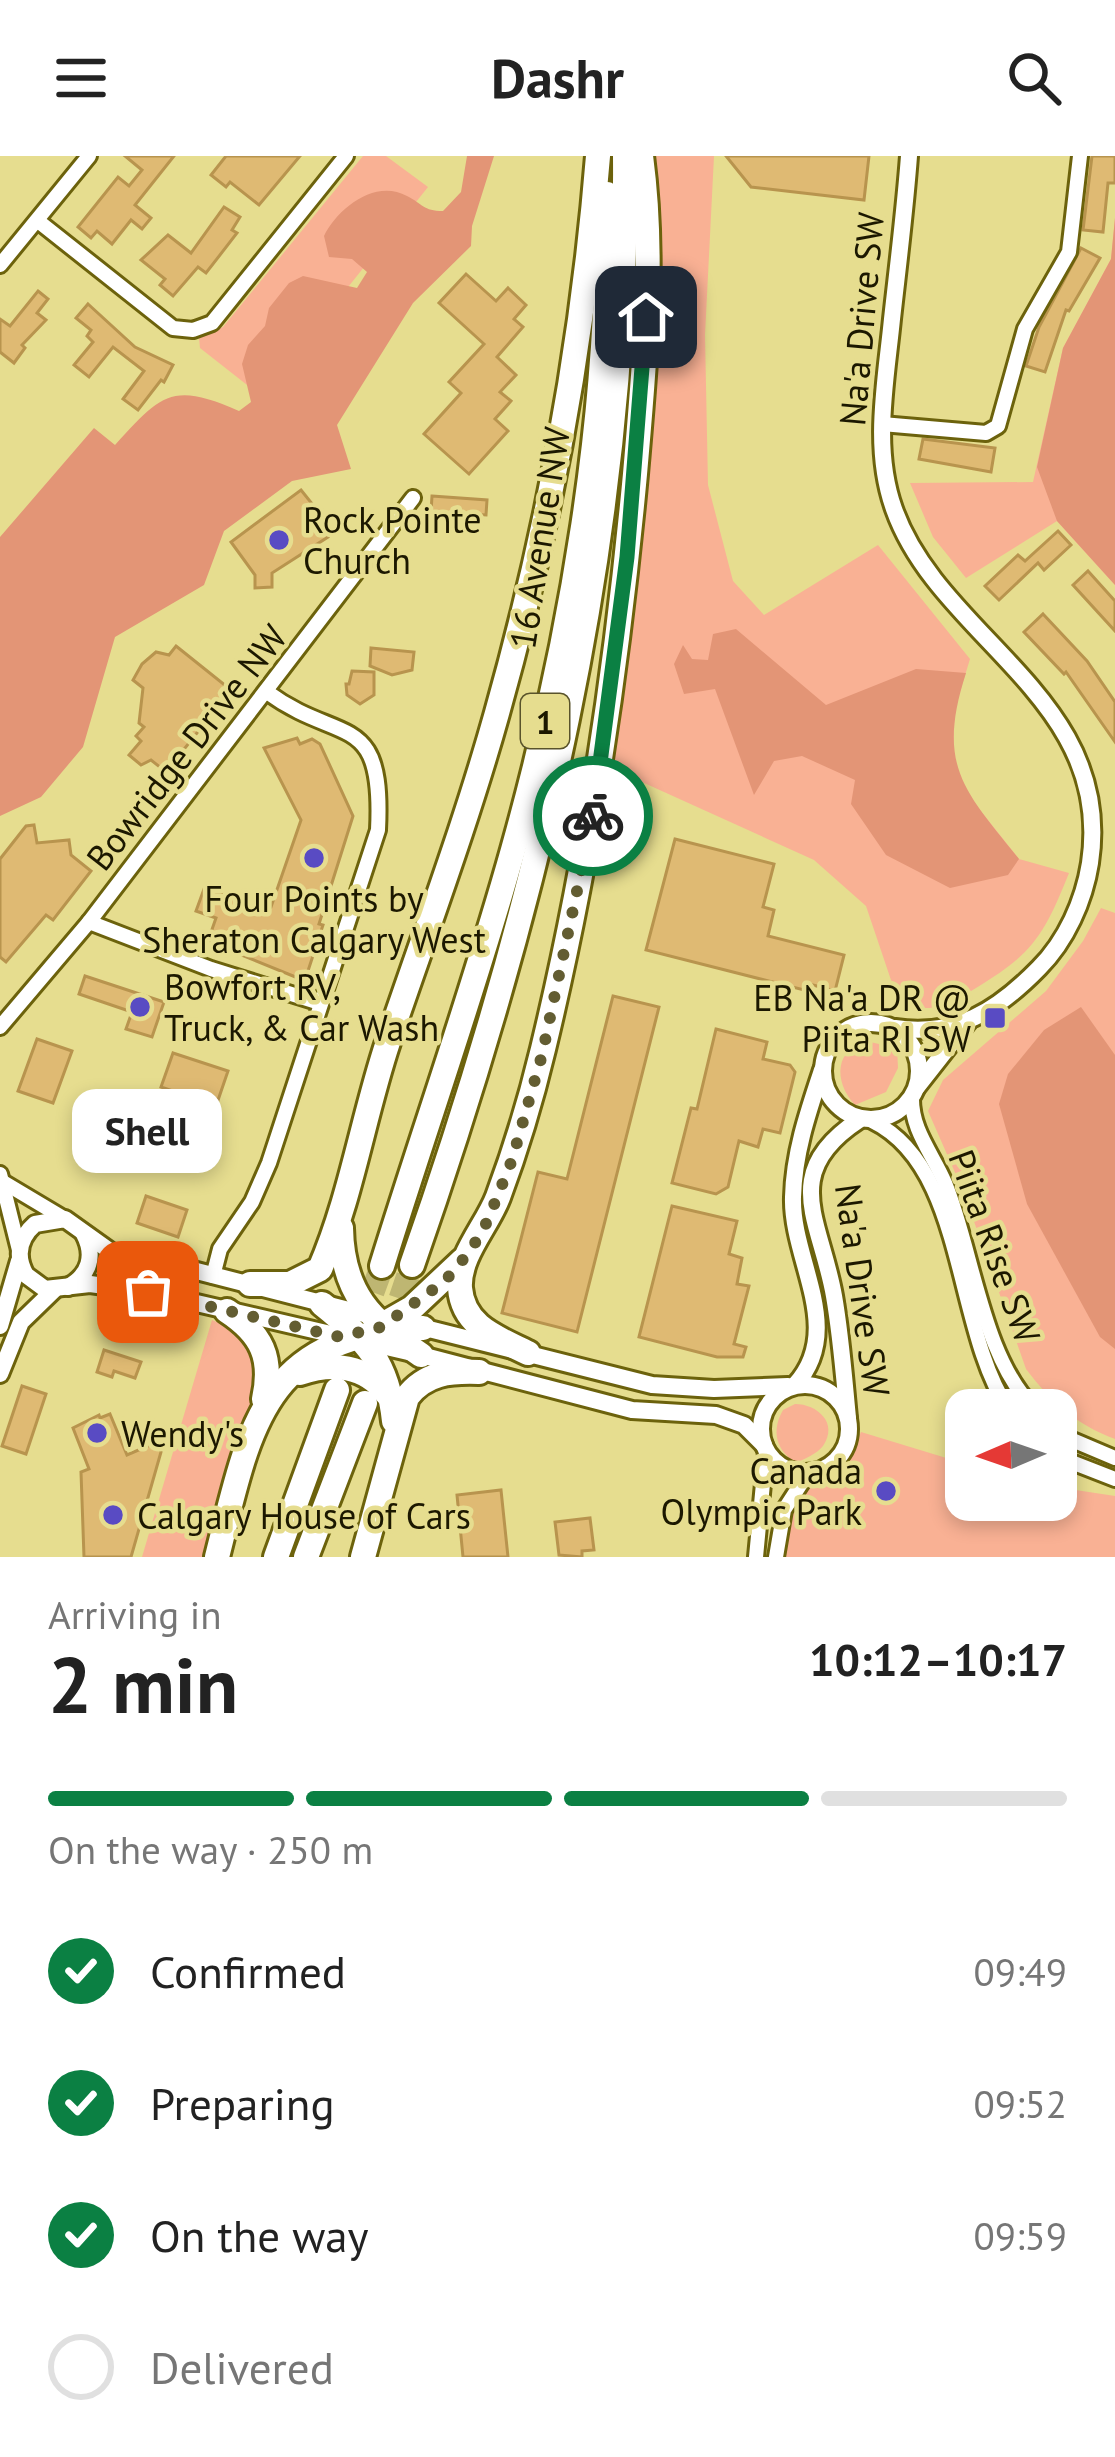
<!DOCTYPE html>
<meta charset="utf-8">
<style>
body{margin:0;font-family:"PT Sans",sans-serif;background:#f2f2f2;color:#222;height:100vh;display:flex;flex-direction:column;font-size:45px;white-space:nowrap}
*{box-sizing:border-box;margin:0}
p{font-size:39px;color:#767676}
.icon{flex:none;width:66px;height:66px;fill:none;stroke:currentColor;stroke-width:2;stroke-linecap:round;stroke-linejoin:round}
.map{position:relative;height:1401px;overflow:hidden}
.sheet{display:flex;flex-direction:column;background:#fff;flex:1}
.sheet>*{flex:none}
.needle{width:78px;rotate:268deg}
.controls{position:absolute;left:945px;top:1233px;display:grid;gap:24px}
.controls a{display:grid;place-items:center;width:132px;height:132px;border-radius:24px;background:#fff;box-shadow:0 6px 18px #0003;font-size:60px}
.pin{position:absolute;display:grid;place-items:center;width:102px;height:102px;color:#fff;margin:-51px;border-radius:24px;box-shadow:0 6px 18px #0006}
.courier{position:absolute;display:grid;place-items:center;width:120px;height:120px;margin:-60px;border:9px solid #0b8043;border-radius:50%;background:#fff;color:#222;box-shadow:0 3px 15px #0007}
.bubble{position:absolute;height:84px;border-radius:24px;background:#fff;box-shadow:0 6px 18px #0003;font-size:39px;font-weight:700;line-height:84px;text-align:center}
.headline em{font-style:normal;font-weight:700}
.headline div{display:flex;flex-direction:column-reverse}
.headline{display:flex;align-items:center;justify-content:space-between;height:204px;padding:0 48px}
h1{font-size:78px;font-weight:700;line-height:90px}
.bar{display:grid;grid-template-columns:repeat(4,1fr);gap:18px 12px;align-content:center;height:144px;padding:0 48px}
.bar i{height:15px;border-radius:9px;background:#e0e0e0}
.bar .on{background:#0b8043}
.bar p{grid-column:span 4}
ol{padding:0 48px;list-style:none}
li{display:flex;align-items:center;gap:36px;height:132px}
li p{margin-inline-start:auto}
li .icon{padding:12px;border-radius:50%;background:#0b8043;color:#fff;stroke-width:4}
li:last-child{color:#767676}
li i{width:66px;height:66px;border:6px solid #e0e0e0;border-radius:50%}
header{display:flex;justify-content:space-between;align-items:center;height:156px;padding:0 48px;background:#fff;font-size:54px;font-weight:700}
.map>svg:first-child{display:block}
</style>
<header><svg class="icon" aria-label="menu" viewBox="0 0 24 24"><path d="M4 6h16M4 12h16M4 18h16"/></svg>Dashr<svg class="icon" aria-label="search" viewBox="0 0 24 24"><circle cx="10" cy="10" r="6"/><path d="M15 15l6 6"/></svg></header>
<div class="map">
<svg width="1115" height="1401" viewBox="0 0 1115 1401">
<rect width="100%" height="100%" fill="#e6dd8f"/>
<g fill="#f9b194">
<polygon points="363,0 386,0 428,31 261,240 200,192 199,182 223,171"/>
<path d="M654,0H714L705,179L708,329L733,425L764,459L878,389L970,503L955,552L953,596L964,634L1019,703L1069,717C1044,779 1034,797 976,832C948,849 938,855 905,851L892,827L866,750L814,704L611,612L625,526L657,107Z"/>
<polygon points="1115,62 1115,429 1057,365 966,422 933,381 910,327 1033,326 1063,192 1111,103"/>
<path d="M1101,752L1115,757V1283C1077,1269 1051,1246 1026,1213L964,1037L928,955L943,924L1046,835L1083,785Z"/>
<path d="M870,886L897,892L898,912L886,936L855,949C833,926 834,890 870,886Z"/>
<polygon points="212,1164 238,1175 254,1189 262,1230 206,1401 142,1401"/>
<path d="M795,1248C817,1248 839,1267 823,1290C817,1298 804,1303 796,1307C776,1294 771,1275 783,1254Z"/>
<polygon points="861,1276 966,1308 966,1344 1056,1344 1056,1331 1115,1340 1115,1401 784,1401 790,1361 799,1343 812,1329 848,1308"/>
</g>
<g fill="#e39576">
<path d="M467,0H494L472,70L471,90L413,147L337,269L351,313L292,325L224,375L204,429L115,481L83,591L41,641L0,660V381L94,272L115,289C161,239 171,225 239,255L251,246L242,208L248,189L265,170L269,152L289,127L303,120L357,132L367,116L352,103L329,101L324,80C337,53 375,22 407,40C423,48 423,55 443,55L461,36Z"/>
<polygon points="1115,62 1115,429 1057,365 1037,311 1063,192 1111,103"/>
<path d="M736,473L826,549L916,513L966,517C936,610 964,634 1019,703L1008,719L950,732L886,699L851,648L855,624L802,600L774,605L754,639L715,533L684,538L674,508L683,489L692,503L708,504L713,478Z"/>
<polygon points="1081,851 1115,899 1115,1193 1100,1181 1027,1048 999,948 1008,918 1044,874"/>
</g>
<g fill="#dfba73" stroke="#b8944e" stroke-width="3">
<polygon points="125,0 174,0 135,49 151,62 142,73 131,64 112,88 97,75 91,82 78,71 118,21 129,30 142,14"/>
<polygon points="226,0 300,0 259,49 230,26 226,31 211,19"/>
<polygon points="726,0 869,0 864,44 751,31"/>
<polygon points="1092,0 1115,0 1115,27 1108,27 1103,76 1083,74"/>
<polygon points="224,51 240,61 232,74 237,77 206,117 198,111 173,140 160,129 165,123 141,104 168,79 191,97"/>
<polygon points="1081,92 1100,102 1069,155 1066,154 1045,216 1026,210 1039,171"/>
<polygon points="466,118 496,145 508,132 526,149 514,163 523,171 497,201 516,219 500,236 511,245 495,263 508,275 469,318 424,278 461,237 449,226 484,188 439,147"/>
<polygon points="38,135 48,143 37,157 46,164 22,189 25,192 14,207 0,196 0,163 10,170"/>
<polygon points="88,148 135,191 173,209 164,226 161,224 138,254 123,243 144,215 113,191 89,221 74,209 93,186 87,180 91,174 76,162"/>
<polygon points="923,283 995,292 991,316 919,303"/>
<polygon points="301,334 325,364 319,368 328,381 272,417 272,431 255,432 255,419 231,386"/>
<polygon points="432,340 487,344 486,359 431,356"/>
<polygon points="1058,375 1071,389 1044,414 1038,407 999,444 985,430 1018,399 1025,405"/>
<polygon points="1088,415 1115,445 1115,475 1073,429"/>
<polygon points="1043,458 1087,505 1115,546 1115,586 1066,516 1064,518 1024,476"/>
<polygon points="176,490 231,534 166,616 151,604 141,609 129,599 141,585 136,580 144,571 139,567 143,532 133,524 142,508 156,496 169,499"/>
<polygon points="371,492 414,496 412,514 392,519 370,510"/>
<polygon points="352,515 374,516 374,539 360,548 347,539 346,528 349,528"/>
<polygon points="297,582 300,588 312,583 320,588 353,660 319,768 323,769 307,818 298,822 212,787 209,782 216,762 196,755 204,733 271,751 301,664 264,592"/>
<polygon points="34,669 37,687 69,684 71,699 91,715 53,764 46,759 6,806 0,801 0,703 26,670"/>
<polygon points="675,683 774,708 763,751 774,754 768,780 844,799 835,835 809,828 808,835 646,794"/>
<polygon points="85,820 164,846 152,881 126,873 132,856 79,838"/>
<polygon points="613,840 659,851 577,1176 502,1157 538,1016 567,1023"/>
<polygon points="716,873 767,886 763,903 790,909 795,916 780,977 763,973 758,991 739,985 728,1031 716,1038 672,1027 691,952 697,953"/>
<polygon points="37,883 72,895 53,947 18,935"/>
<polygon points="173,897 228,915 216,950 161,931"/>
<polygon points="146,1040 187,1054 178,1081 137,1067"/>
<polygon points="672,1050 737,1065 729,1098 742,1102 737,1128 749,1130 734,1188 746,1191 743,1201 717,1201 639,1181"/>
<polygon points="104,1194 141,1206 135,1222 114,1215 112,1221 97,1216"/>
<polygon points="22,1230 46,1238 26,1298 2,1290"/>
<polygon points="110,1258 127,1299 157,1286 161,1296 131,1401 84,1401 81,1316 89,1313 73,1272 99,1259 100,1262"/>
<polygon points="501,1334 508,1401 463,1401 457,1339"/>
<polygon points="590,1362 594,1394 582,1395 582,1401 559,1399 555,1366"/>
</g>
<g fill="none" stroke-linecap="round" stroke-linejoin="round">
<g stroke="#beb672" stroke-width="24" stroke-dasharray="24 12" stroke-linecap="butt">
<polyline points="360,1170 382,1110"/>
<polyline points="389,1177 412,1109"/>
</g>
<defs>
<g id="minor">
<polyline points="38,65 173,172 193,174 212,167 346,0"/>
<polyline points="0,109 89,0"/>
<polyline points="882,268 986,277 998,270 1025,173 1069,96 1080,0"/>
<polyline points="89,766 211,813 320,847"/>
<polyline points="0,871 89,766 413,342"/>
<path d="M912,941C911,974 933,998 945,1027C973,1095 982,1203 1036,1254"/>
<path d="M872,965C967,1011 953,1172 1009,1254"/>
<polyline points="0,1018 19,1094"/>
<polyline points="3,1026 65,1063"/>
<path d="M213,1120L220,1093L252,1046L269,1007L378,674C384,552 340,590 267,536"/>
<polyline points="1056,1272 1070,1283 1115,1302"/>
<polyline points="1056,1300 1115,1323"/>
<polyline points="756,1401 766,1296"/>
<polyline points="776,1401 784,1354 806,1320"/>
</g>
<g id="tertiary">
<circle cx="871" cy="915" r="48"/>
<path d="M895,872C956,881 997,855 1039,812C1066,785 1084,745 1090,707C1115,542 940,483 894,353C872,292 886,225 892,163C898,109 905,54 909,0"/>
<polyline points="917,931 968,866"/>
<path d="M68,1131C90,1119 95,1099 84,1078"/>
<path d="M376,1161L181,1111L121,1103L65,1063L35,1068C19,1082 15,1100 26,1119L45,1133L90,1128L149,1136L421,1199L632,1254L716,1259L744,1269L764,1289"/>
<polyline points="413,1169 652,1229 714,1233 788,1230"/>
<polyline points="0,1170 19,1105"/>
<polyline points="0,1218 21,1166 54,1134"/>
<circle cx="805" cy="1273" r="44"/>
<path d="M795,1229C846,1173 791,1104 793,1041C794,997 808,956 822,914"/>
<path d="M848,1262C844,1221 841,1180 834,1140C821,1065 778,1017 859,964"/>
</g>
<g id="motorway">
<path d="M341,1072C342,1137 371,1165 421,1199"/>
<path d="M412,1109C538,750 628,382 625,0"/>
<path d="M382,1110C425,971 474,834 513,694C571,487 611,254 607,38"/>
<path d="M250,1128H290L320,1113C351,1042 363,961 388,886C425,777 466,668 497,557C548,376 583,187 598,0"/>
<path d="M322,1148C366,1183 388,1207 394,1265"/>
<path d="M227,1155C262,1178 273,1202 264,1243"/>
<polyline points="377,1172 412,1152 462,1105"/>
<path d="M528,1197C498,1182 463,1171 460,1132C458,1100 487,1070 498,1041C516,993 531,943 543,893C589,703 617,512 635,318C644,214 655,104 641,0"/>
<path d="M300,1217C332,1206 366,1209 387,1238"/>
<path d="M217,1401C250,1271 262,1179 423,1172"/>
<polyline points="276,1401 337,1234"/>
<polyline points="306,1401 365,1247"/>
<path d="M363,1401L407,1241C425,1217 450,1215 479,1216"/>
</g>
</defs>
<use href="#minor" stroke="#6c620c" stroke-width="20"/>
<use href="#tertiary" stroke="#6c620c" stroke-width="22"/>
<use href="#motorway" stroke="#6c620c" stroke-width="30"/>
<use href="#minor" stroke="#fff" stroke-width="14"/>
<use href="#tertiary" stroke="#fff" stroke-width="16"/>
<use href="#motorway" stroke="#fff" stroke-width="24"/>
</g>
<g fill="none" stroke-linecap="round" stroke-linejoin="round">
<polyline stroke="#635d32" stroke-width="12" stroke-dasharray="0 21.6" points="148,1136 340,1181 381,1171 445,1125 471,1094 487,1066 512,1004 542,899 593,660"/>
<polyline stroke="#0b8043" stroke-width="15" points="593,660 627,401 646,161"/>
</g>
<g fill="#594bc3" stroke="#e6dd8f" stroke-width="4.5">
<circle cx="279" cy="384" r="12"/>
<circle cx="314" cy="702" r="12"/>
<circle cx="140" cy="851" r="12"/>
<rect x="983" y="850" width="24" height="24" rx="6"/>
<circle cx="97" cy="1277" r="12"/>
<circle cx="886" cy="1335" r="12"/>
<circle cx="113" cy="1359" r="12"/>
</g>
<g text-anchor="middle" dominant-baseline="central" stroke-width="9" stroke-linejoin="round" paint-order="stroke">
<rect fill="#e6dd8f" stroke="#59532b" stroke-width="3" x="521" y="538" width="48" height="54" rx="9"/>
<g font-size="33" font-weight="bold" fill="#1c1800">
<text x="545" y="565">1</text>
</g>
<g font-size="36" fill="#1c1800" stroke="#e6dd8f">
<text transform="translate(861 163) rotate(-85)">Na'a Drive SW</text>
<text transform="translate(539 382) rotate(-81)">16 Avenue NW</text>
<text transform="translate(186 591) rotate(-52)">Bowridge Drive NW</text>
<text transform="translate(995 1090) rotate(70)">Piita Rise SW</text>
<text transform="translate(863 1134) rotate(82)">Na'a Drive SW</text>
</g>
<g font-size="36" fill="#1c1800" stroke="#e6dd8f" text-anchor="start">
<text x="303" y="363">Rock Pointe<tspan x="303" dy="41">Church</tspan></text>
<text x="314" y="742" text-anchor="middle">Four Points by<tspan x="314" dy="41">Sheraton Calgary West</tspan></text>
<text x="164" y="830">Bowfort RV,<tspan x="164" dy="41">Truck, &amp; Car Wash</tspan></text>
<text x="971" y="841" text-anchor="end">EB Na'a DR @<tspan x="971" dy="41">Piita RI SW</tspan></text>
<text x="121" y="1277">Wendy's</text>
<text x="862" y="1314" text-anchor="end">Canada<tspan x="862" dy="41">Olympic Park</tspan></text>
<text x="137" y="1359">Calgary House of Cars</text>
</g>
</g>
</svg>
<div class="controls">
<a><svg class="needle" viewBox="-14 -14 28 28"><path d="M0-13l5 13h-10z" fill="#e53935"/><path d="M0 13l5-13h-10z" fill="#767676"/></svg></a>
</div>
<div class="pin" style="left:148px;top:1136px;background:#ea580c"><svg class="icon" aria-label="bag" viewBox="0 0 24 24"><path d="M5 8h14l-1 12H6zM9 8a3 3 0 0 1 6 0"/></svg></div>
<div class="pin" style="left:646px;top:161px;background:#1f2937"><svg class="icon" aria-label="home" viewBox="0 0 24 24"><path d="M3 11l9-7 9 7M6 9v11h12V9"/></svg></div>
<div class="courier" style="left:593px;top:660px"><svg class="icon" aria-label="bike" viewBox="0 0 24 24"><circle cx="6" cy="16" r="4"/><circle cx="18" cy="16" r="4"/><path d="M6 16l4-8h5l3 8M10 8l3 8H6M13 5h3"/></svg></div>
<div class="bubble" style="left:72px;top:933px;width:150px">Shell</div>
</div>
<section class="sheet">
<div class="headline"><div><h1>2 min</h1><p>Arriving in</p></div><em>10:12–10:17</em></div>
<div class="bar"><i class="on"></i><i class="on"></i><i class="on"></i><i></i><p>On the way · 250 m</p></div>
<ol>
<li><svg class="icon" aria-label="check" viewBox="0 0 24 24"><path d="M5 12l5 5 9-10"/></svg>Confirmed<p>09:49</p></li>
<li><svg class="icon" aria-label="check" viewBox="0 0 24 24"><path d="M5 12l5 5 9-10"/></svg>Preparing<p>09:52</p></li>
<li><svg class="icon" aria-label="check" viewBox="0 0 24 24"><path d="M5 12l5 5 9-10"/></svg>On the way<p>09:59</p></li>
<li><i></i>Delivered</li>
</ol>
</section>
